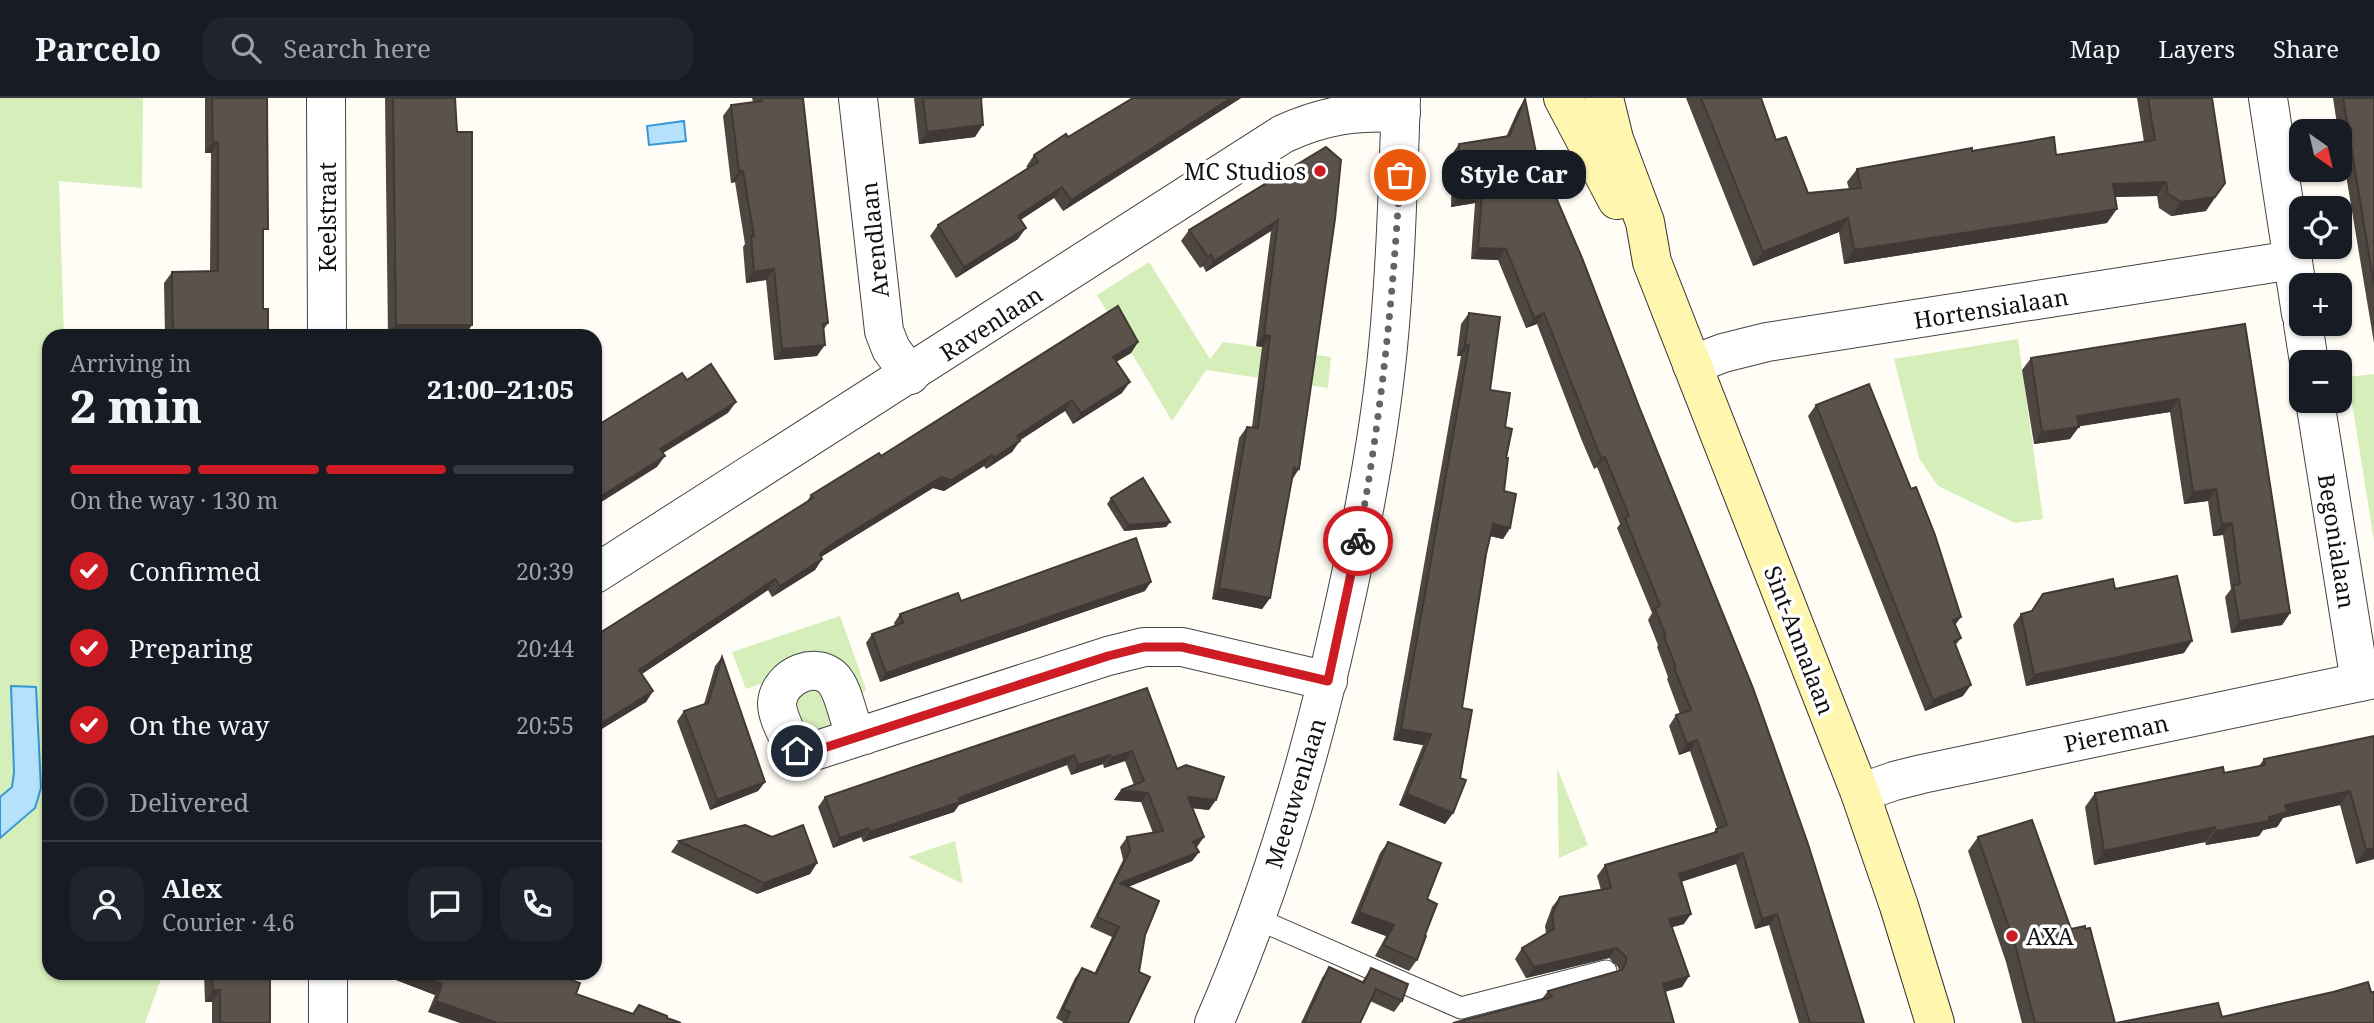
<!DOCTYPE html>
<meta charset="utf-8">
<style>
body{margin:0;font-family:"Noto Serif",serif;background:#20242c;color:#f1f3f6;height:100vh;display:flex;flex-direction:column;font-size:26px;white-space:nowrap}
*{box-sizing:border-box;margin:0}
p{font-size:23px;color:#9ea1a6}
.icon{flex:none;width:38px;height:38px;fill:none;stroke:currentColor;stroke-width:2;stroke-linecap:round;stroke-linejoin:round}
.map{position:relative;flex:1;overflow:hidden}
.side{position:absolute;left:42px;top:231px;width:560px;height:651px;display:flex;flex-direction:column;background:#171b24;border-radius:21px;box-shadow:0 2px 5px #0004}
.side>*{flex:none}
.needle{width:46px;rotate:146deg}
.controls{position:absolute;left:2289px;top:21px;display:grid;gap:14px}
.controls a{display:grid;place-items:center;width:63px;height:63px;border-radius:14px;background:#171b24;box-shadow:0 2px 5px #0004;font-size:35px}
.pin{position:absolute;display:grid;place-items:center;width:60px;height:60px;color:#fff;margin:-30px;border:4px solid #fff;border-radius:50%;box-shadow:0 2px 7px #0007}
.courier{position:absolute;display:grid;place-items:center;width:70px;height:70px;margin:-35px;border:5px solid #cd1c24;border-radius:50%;background:#fff;color:#222;box-shadow:0 2px 9px #0007}
.bubble{position:absolute;height:49px;border-radius:21px;background:#171b24;box-shadow:0 2px 5px #0004;font-size:23px;font-weight:800;line-height:49px;text-align:center}
.head em{font-style:normal;font-weight:800}
.head div{display:flex;flex-direction:column-reverse}
.head{display:flex;align-items:center;justify-content:space-between;height:119px;padding:0 28px}
h1{font-size:46px;font-weight:800;line-height:52px}
.bar{display:grid;grid-template-columns:repeat(4,1fr);gap:10px 7px;align-content:center;height:84px;padding:0 28px}
.bar i{height:9px;border-radius:5px;background:#363941}
.bar .on{background:#cd1c24}
.bar p{grid-column:span 4}
.line{display:flex;align-items:center;gap:18px;padding:0 28px;border-top:2px solid #363941}
.line div{flex:1}
.round{display:grid;place-items:center;flex:none;width:74px;height:74px;border-radius:21px;background:#20242c}
ol{padding:0 28px;list-style:none}
li{display:flex;align-items:center;gap:21px;height:77px}
li p{margin-inline-start:auto}
li .icon{padding:7px;border-radius:50%;background:#cd1c24;color:#fff;stroke-width:4}
li:last-child{color:#9ea1a6}
li i{width:38px;height:38px;border:4px solid #363941;border-radius:50%}
header{display:flex;align-items:center;gap:42px;box-sizing:border-box;height:98px;padding:0 35px;background:#171b24;border-bottom:2px solid #363941}
header strong{font-size:33px}
nav{display:flex;gap:38px;margin-inline-start:auto;font-size:24px}
.search{width:490px;height:63px;background:#20242c;display:flex;align-items:center;gap:18px;box-sizing:border-box;padding:0 24px;border-radius:21px;color:#9ea1a6;font-size:26px}
.map>svg:first-child{display:block}
</style>
<header>
<strong>Parcelo</strong>
<div class="search"><svg class="icon" aria-label="search" viewBox="0 0 24 24"><circle cx="10" cy="10" r="6"/><path d="M15 15l6 6"/></svg>Search here</div>
<nav><a>Map</a><a>Layers</a><a>Share</a></nav>
</header>
<div class="map">
<svg width="2374" height="925" viewBox="0 0 2374 925">
<rect width="100%" height="100%" fill="#fffdf5"/>
<g fill="#d5eeba">
<polygon points="0,0 143,0 142,90 59,83 64,238 49,238 49,875 163,875 145,925 0,925"/>
<polygon points="1149,164 1210,261 1223,244 1331,259 1328,290 1206,272 1172,323 1097,197"/>
<polygon points="2018,241 2043,421 2015,425 1938,388 1919,360 1894,261"/>
<polygon points="2374,276 2374,443 2348,279"/>
<polygon points="840,518 866,591 858,602 809,555 795,557 785,562 768,583 746,591 732,554"/>
<polygon points="797,592 820,592 831,628 810,637 807,635 796,604"/>
<polygon points="1557,670 1588,747 1559,760"/>
<polygon points="955,743 963,786 908,759"/>
</g>
<g fill="#b5e1fb" stroke="#3697d8" stroke-width="2">
<polygon points="684,23 686,43 649,47 647,28"/>
<polygon points="11,588 36,589 41,690 35,710 0,740 0,699 12,689 14,674"/>
</g>
<g fill="none" stroke-linecap="round" stroke-linejoin="round">
<defs>
<polyline id="service" points="1255,820 1461,910 1606,873"/>
<g id="minor">
<polyline points="326,0 327,238"/>
<polyline points="858,0 884,233 891,251 910,277"/>
<polyline points="2268,0 2301,216"/>
<polyline points="2303,226 2309,264"/>
<polyline points="1692,267 1723,255 1767,244 2293,162"/>
<polyline points="2315,303 2360,584"/>
<path d="M595,476L1283,36C1325,17 1355,13 1401,15"/>
<path d="M865,637L854,632C847,617 845,599 837,586C821,559 779,577 777,605C777,620 788,637 794,651L805,656L1108,558L1144,549H1182L1328,583"/>
<polyline points="1860,695 1894,683 1922,676 2374,581"/>
<polyline points="328,875 328,925"/>
</g>
<path id="tertiary" d="M1214,925C1270,797 1310,662 1340,526C1361,434 1379,342 1388,249C1396,166 1398,83 1401,0"/>
<g id="secondary">
<polyline points="1563,0 1617,102"/>
<polyline points="1604,0 1614,41 1645,124 1652,164 1860,695 1899,808 1935,925"/>
</g>
</defs>
<use href="#service" stroke="#444" stroke-width="23"/>
<use href="#minor" stroke="#444" stroke-width="40"/>
<use href="#tertiary" stroke="#444" stroke-width="40"/>
<use href="#secondary" stroke="#333" stroke-width="40"/>
<use href="#service" stroke="#fff" stroke-width="21"/>
<use href="#minor" stroke="#fff" stroke-width="38"/>
<use href="#tertiary" stroke="#fff" stroke-width="38"/>
<use href="#secondary" stroke="#fff6b0" stroke-width="38"/>
</g>
<g fill="#4e4741">
<polygon points="205,0 267,0 263,138 263,211 268,238 165,238 164,185 172,174 210,173 211,55 205,55"/>
<polygon points="385,0 455,0 472,227 464,238 388,238"/>
<polygon points="752,0 803,0 828,225 824,231 817,258 774,262 766,182 746,185 743,149 745,146 735,84 731,85 723,18 731,7 753,4"/>
<polygon points="914,0 983,0 981,3 975,39 919,46"/>
<polygon points="1133,0 1241,0 1063,113 1054,100 1020,122 1018,141 956,180 930,138 938,127 1028,70 1026,69 1034,57 1081,32"/>
<polygon points="1686,0 1761,0 1776,42 1808,95 1849,91 1847,84 1857,71 1972,53 2056,57 2144,44 2137,0 2212,0 2206,113 2171,118 2159,110 2157,98 2115,99 2107,125 1844,166 1839,134 1753,168"/>
<polygon points="2333,0 2374,0 2374,245 2340,41 2340,33 2338,33"/>
<polygon points="1525,1 1542,84 1864,925 1799,925 1769,827 1755,831 1736,766 1682,783 1684,826 1672,829 1689,878 1682,889 1665,894 1541,902 1548,893 1619,873 1618,869 1609,860 1526,880 1515,861 1522,850 1546,836 1545,828 1552,809 1560,799 1601,792 1597,778 1605,767 1713,735 1717,730 1690,653 1679,657 1669,628 1676,617 1680,616 1667,581 1668,579 1657,549 1658,547 1648,522 1652,515 1617,430 1620,426 1597,369 1594,371 1582,343 1537,226 1526,230 1498,162 1471,161 1475,105 1451,109 1452,56 1459,46 1506,39 1518,12"/>
<polygon points="1326,49 1292,382 1270,500 1262,511 1212,501 1239,340 1247,329 1252,329 1262,249 1256,248 1271,133 1206,174 1203,168 1200,170 1181,143 1189,132"/>
<polygon points="1469,215 1490,292 1505,329 1506,360 1504,393 1510,430 1503,441 1490,438 1486,456 1462,610 1453,715 1445,726 1399,707 1423,647 1393,642 1461,258 1457,258 1461,226"/>
<polygon points="2245,226 2290,515 2282,527 2231,535 2225,499 2231,491 2223,437 2213,438 2208,403 2184,406 2170,314 2078,328 2070,341 2034,346 2022,272 2031,260"/>
<polygon points="1138,244 1131,255 1116,264 1122,295 1073,326 1065,313 1019,343 1012,354 986,371 984,368 944,393 933,390 821,459 822,461 815,472 772,499 768,492 642,576 653,593 646,604 595,635 595,538 806,405 811,397 881,358"/>
<polygon points="1816,307 1956,527 1961,540 1955,548 1963,598 1925,613 1808,318"/>
<polygon points="1111,400 1170,424 1166,429 1124,433 1107,406"/>
<polygon points="2115,491 2184,555 2026,588 2013,527 2021,516 2031,513 2043,496"/>
<polygon points="1145,493 880,584 866,545 872,536 895,528 894,525 900,516 961,503"/>
<polygon points="722,559 765,684 758,693 710,712 677,623 684,613 704,606 715,568"/>
<polygon points="1147,590 1177,671 1209,712 1192,710 1197,749 1199,754 1192,763 1128,789 1145,837 1128,925 1062,925 1063,924 1056,920 1075,880 1082,870 1094,876 1112,839 1090,829 1123,762 1120,749 1127,739 1153,735 1141,704 1114,702 1121,692 1134,687 1125,663 1104,670 1103,666 1071,677 1067,667 959,707 954,714 863,744 861,739 833,750 818,709 825,699"/>
<polygon points="2374,638 2374,761 2356,766 2340,707 2283,720 2277,729 2263,732 2259,738 2206,747 2205,744 2094,767 2085,709 2095,695 2224,675 2259,668 2264,661"/>
<polygon points="1978,739 2071,831 2115,925 2022,925 2006,864 1968,753"/>
<polygon points="679,743 817,765 810,776 757,796 671,754"/>
<polygon points="1388,744 1425,837 1417,862 1409,873 1375,858 1386,838 1351,825 1380,755"/>
<polygon points="1329,869 1362,884 1371,870 1402,903 1394,914 1370,903 1360,925 1301,925 1322,880"/>
<polygon points="204,875 270,875 270,925 212,925 212,904 205,904"/>
<polygon points="378,875 549,879 552,875 576,896 633,916 667,918 428,914 435,897"/>
</g>
<g fill="#403935">
<polygon points="1231,0 1241,0 1063,113 1071,102"/>
<polygon points="983,27 975,39 919,46 927,34"/>
<polygon points="213,44 218,44 211,55 205,55"/>
<polygon points="739,73 743,73 735,84 731,85"/>
<polygon points="2166,84 2157,98 2103,99 2113,86"/>
<polygon points="2225,85 2206,113 2171,118 2181,104"/>
<polygon points="1062,89 1054,100 1010,129 1018,118"/>
<polygon points="1482,94 1475,105 1451,109 1458,99"/>
<polygon points="2117,111 2107,125 1844,166 1854,152"/>
<polygon points="1848,120 1839,134 1753,168 1763,154"/>
<polygon points="1278,122 1271,133 1206,174 1214,163"/>
<polygon points="1026,130 1018,141 956,180 964,169"/>
<polygon points="1478,150 1506,151 1498,162 1471,161"/>
<polygon points="1211,157 1203,168 1200,170 1208,159"/>
<polygon points="774,171 766,182 746,185 754,174"/>
<polygon points="1544,215 1537,226 1526,230 1534,220"/>
<polygon points="396,227 472,227 464,238 388,238"/>
<polygon points="1264,237 1270,238 1262,249 1256,248"/>
<polygon points="1138,244 1131,255 1106,270 1113,259"/>
<polygon points="825,247 817,258 774,262 782,251"/>
<polygon points="1465,247 1469,247 1461,258 1457,258"/>
<polygon points="1130,284 1122,295 1073,326 1081,315"/>
<polygon points="2179,301 2170,314 2069,330 2077,318"/>
<polygon points="1072,302 1065,313 1009,349 1017,338"/>
<polygon points="736,304 728,315 652,362 660,351"/>
<polygon points="2079,329 2070,341 2034,346 2042,334"/>
<polygon points="1020,343 1012,354 986,371 994,360"/>
<polygon points="992,357 984,368 944,393 933,390 821,459 820,456 829,448 941,379"/>
<polygon points="665,358 657,369 595,408 595,402"/>
<polygon points="1605,359 1597,369 1594,371 1601,360"/>
<polygon points="1294,370 1299,371 1292,382"/>
<polygon points="2216,391 2208,403 2184,406 2193,394"/>
<polygon points="1170,424 1166,429 1124,433 1128,427"/>
<polygon points="2232,425 2223,437 2213,438 2222,426"/>
<polygon points="1493,426 1510,430 1503,441 1485,437"/>
<polygon points="822,461 815,472 772,499 780,488"/>
<polygon points="775,481 768,492 631,583 639,572"/>
<polygon points="1151,484 1145,493 880,584 886,575"/>
<polygon points="1219,490 1270,500 1262,511 1212,501"/>
<polygon points="2290,515 2282,527 2231,535 2239,523"/>
<polygon points="1961,519 1953,530 1953,522"/>
<polygon points="2192,543 2184,555 2026,588 2034,577"/>
<polygon points="1971,587 1963,598 1925,613 1933,602"/>
<polygon points="653,593 646,604 595,635 595,629"/>
<polygon points="1401,631 1431,636 1423,647 1393,642"/>
<polygon points="1697,642 1690,653 1679,657 1687,646"/>
<polygon points="1132,653 1125,663 1104,670 1111,660"/>
<polygon points="1074,657 1067,667 959,707 954,714 863,744 870,734"/>
<polygon points="1110,657 1103,666 1071,677 1078,667"/>
<polygon points="765,684 758,693 710,712 717,702"/>
<polygon points="1121,692 1148,695 1141,704 1114,702"/>
<polygon points="2350,693 2340,707 2283,720 2277,729 2263,732 2259,738 2206,747 2216,733 2285,707"/>
<polygon points="1407,696 1453,715 1445,726 1399,707"/>
<polygon points="1188,699 1216,702 1209,712 1181,709"/>
<polygon points="2215,729 2205,744 2094,767 2104,753"/>
<polygon points="868,730 861,739 833,750 840,740"/>
<polygon points="1204,739 1197,749 1193,744"/>
<polygon points="2374,750 2374,761 2356,766 2366,752"/>
<polygon points="1199,754 1192,763 1113,795 1120,785"/>
<polygon points="1743,755 1736,766 1672,787 1679,776"/>
<polygon points="817,765 810,776 757,796 764,785"/>
<polygon points="1359,814 1394,827 1386,838 1351,825"/>
<polygon points="1691,816 1684,826 1662,832 1669,821"/>
<polygon points="1777,816 1769,827 1755,831 1762,821"/>
<polygon points="1616,850 1609,860 1526,880 1534,869"/>
<polygon points="378,875 414,875 442,886 435,897"/>
<polygon points="1689,878 1682,889 1655,896 1663,886"/>
<polygon points="213,892 220,892 212,904 205,904"/>
<polygon points="436,903 498,925 460,925 428,914"/>
</g>
<g fill="#5b524c" stroke="#403935" stroke-width="2">
<polygon points="212,0 267,0 268,131 263,131 263,211 268,211 268,238 182,238 182,236 173,236 172,174 218,173 218,44 213,44"/>
<polygon points="393,0 455,0 457,34 472,34 472,227 396,227"/>
<polygon points="762,0 803,0 828,225 823,226 825,247 782,251 774,171 754,174 751,138 754,138 743,73 739,73 731,7 762,3"/>
<polygon points="923,0 981,0 983,27 927,34"/>
<polygon points="1133,0 1231,0 1071,102 1062,89 1018,118 1026,130 964,169 938,127 1038,64 1034,57 1066,36 1068,39"/>
<polygon points="1701,0 1761,0 1776,42 1786,39 1808,95 1861,90 1857,71 1972,50 1972,53 2054,39 2056,57 2155,42 2148,0 2212,0 2225,85 2215,99 2181,104 2168,96 2166,84 2113,86 2117,111 1854,152 1848,120 1763,154"/>
<polygon points="2343,0 2374,0 2374,187"/>
<polygon points="1525,1 1542,84 1549,83 1582,160 1640,311 1753,590 1808,746 1864,925 1810,925 1777,816 1762,821 1743,755 1679,776 1691,816 1669,821 1689,878 1663,886 1674,925 1453,925 1552,899 1548,893 1622,872 1626,865 1626,859 1616,850 1534,869 1522,850 1554,831 1552,817 1560,799 1611,790 1605,767 1717,734 1716,731 1727,727 1697,642 1687,646 1676,617 1691,612 1674,570 1676,569 1664,539 1666,538 1655,511 1660,507 1625,420 1629,418 1605,359 1601,360 1590,332 1544,215 1534,220 1506,151 1478,150 1482,94 1458,99 1459,46 1509,38"/>
<polygon points="1326,49 1341,62 1335,121 1299,371 1294,370 1270,500 1219,490 1247,329 1258,330 1270,238 1264,237 1278,122 1214,163 1211,157 1208,159 1189,132"/>
<polygon points="1118,208 1138,244 1113,259 1130,284 1081,315 1072,302 1017,338 1020,343 994,360 992,357 951,382 941,379 829,448 820,456 822,461 780,488 775,481 639,572 653,593 595,629 595,538 813,400 811,397 879,355 881,358"/>
<polygon points="1469,215 1500,219 1490,292 1510,295 1505,329 1512,331 1506,360 1508,360 1504,393 1516,396 1510,430 1493,426 1486,456 1462,610 1472,612 1460,680 1466,682 1453,715 1407,696 1431,636 1401,631 1469,247 1465,247"/>
<polygon points="2245,226 2290,515 2239,523 2233,487 2240,486 2232,425 2222,426 2216,391 2193,394 2179,301 2077,318 2079,329 2042,334 2031,260"/>
<polygon points="711,266 736,304 660,351 665,358 595,402 595,329 682,275 687,282"/>
<polygon points="1869,286 1911,391 1916,389 1935,437 1961,519 1953,522 1961,540 1954,543 1971,587 1933,602 1816,307"/>
<polygon points="1143,380 1170,424 1128,427 1111,400"/>
<polygon points="1136,440 1151,484 886,575 872,536 903,525 900,516 958,495 961,503"/>
<polygon points="2177,478 2192,543 2034,577 2021,516 2032,513 2043,496 2113,481 2115,491"/>
<polygon points="722,559 765,684 717,702 684,613 708,605"/>
<polygon points="1147,590 1177,671 1186,667 1224,679 1216,702 1188,699 1204,739 1193,744 1199,754 1120,785 1159,803 1145,837 1139,874 1150,879 1128,925 1065,925 1070,914 1063,911 1082,870 1096,876 1119,829 1097,819 1130,752 1127,739 1163,733 1148,695 1121,692 1144,683 1132,653 1111,660 1110,657 1078,667 1074,657 959,700 960,704 870,734 868,730 840,740 825,699"/>
<polygon points="2374,638 2374,750 2366,752 2350,693 2285,707 2287,714 2269,719 2269,723 2216,733 2215,729 2104,753 2095,695 2223,669 2224,675 2265,667 2264,661"/>
<polygon points="2032,722 2071,831 2085,828 2085,831 2090,830 2115,925 2035,925 2016,850 1978,739"/>
<polygon points="745,727 772,739 803,727 817,765 764,785 679,743"/>
<polygon points="1388,744 1441,765 1427,801 1437,806 1425,837 1426,838 1417,862 1383,847 1394,827 1359,814"/>
<polygon points="1329,869 1364,885 1371,870 1408,886 1402,903 1376,891 1360,925 1304,925"/>
<polygon points="212,875 270,875 270,925 220,925 220,892 213,892"/>
<polygon points="414,875 536,875 550,880 552,875 580,885 576,896 633,916 639,907 667,918 667,920 681,925 498,925 436,903 442,886"/>
<polygon points="2368,884 2371,894 2374,894 2374,925 2116,925 2218,905 2222,919 2333,894"/>
</g>
<g fill="none" stroke-linecap="round" stroke-linejoin="round">
<path stroke="#646461" stroke-width="7" stroke-dasharray="0 12.6" d="M1358,443C1381,322 1393,200 1400,77"/>
<polyline stroke="#cd1c24" stroke-width="9" points="797,653 805,656 1108,558 1144,549 1182,549 1328,583 1358,443"/>
</g>
<g fill="#cd1c24" stroke="#fff" stroke-width="2.5">
<circle cx="1320" cy="73" r="7"/>
<circle cx="2012" cy="838" r="7"/>
</g>
<g text-anchor="middle" dominant-baseline="central" stroke-width="7" stroke-linejoin="round" paint-order="stroke">
<g font-size="23" fill="#111" stroke="#fff" text-anchor="end">
<text x="1306" y="73">MC Studios</text>
<text x="2026" y="838" text-anchor="start">AXA</text>
</g>
<g font-size="23" fill="#111" stroke="#fff">
<text transform="translate(327 119) rotate(-90)">Keelstraat</text>
<text transform="translate(874 142) rotate(-96)">Arendlaan</text>
<text transform="translate(1991 210) rotate(-9)">Hortensialaan</text>
<text transform="translate(991 225) rotate(-33)">Ravenlaan</text>
<text transform="translate(2337 443) rotate(81)">Begonialaan</text>
<text transform="translate(1800 542) rotate(69)">Sint-Annalaan</text>
<text transform="translate(2116 635) rotate(-12)">Piereman</text>
<text transform="translate(1295 695) rotate(-73)">Meeuwenlaan</text>
</g>
</g>
</svg>
<div class="controls">
<a><svg class="needle" viewBox="-14 -14 28 28"><path d="M0-13l5 13h-10z" fill="#e53935"/><path d="M0 13l5-13h-10z" fill="#9ea1a6"/></svg></a>
<a><svg class="icon" aria-label="locate" viewBox="0 0 24 24"><circle cx="12" cy="12" r="6"/><path d="M12 2v4M12 18v4M2 12h4M18 12h4"/></svg></a>
<a>+</a>
<a>−</a>
</div>
<div class="pin" style="left:1400px;top:77px;background:#ea580c"><svg class="icon" aria-label="bag" viewBox="0 0 24 24"><path d="M5 8h14l-1 12H6zM9 8a3 3 0 0 1 6 0"/></svg></div>
<div class="pin" style="left:797px;top:653px;background:#1f2937"><svg class="icon" aria-label="home" viewBox="0 0 24 24"><path d="M3 11l9-7 9 7M6 9v11h12V9"/></svg></div>
<div class="courier" style="left:1358px;top:443px"><svg class="icon" aria-label="bike" viewBox="0 0 24 24"><circle cx="6" cy="16" r="4"/><circle cx="18" cy="16" r="4"/><path d="M6 16l4-8h5l3 8M10 8l3 8H6M13 5h3"/></svg></div>
<div class="bubble" style="left:1442px;top:52px;width:144px">Style Car</div>
<section class="side">
<div class="head"><div><h1>2 min</h1><p>Arriving in</p></div><em>21:00–21:05</em></div>
<div class="bar"><i class="on"></i><i class="on"></i><i class="on"></i><i></i><p>On the way · 130 m</p></div>
<ol>
<li><svg class="icon" aria-label="check" viewBox="0 0 24 24"><path d="M5 12l5 5 9-10"/></svg>Confirmed<p>20:39</p></li>
<li><svg class="icon" aria-label="check" viewBox="0 0 24 24"><path d="M5 12l5 5 9-10"/></svg>Preparing<p>20:44</p></li>
<li><svg class="icon" aria-label="check" viewBox="0 0 24 24"><path d="M5 12l5 5 9-10"/></svg>On the way<p>20:55</p></li>
<li><i></i>Delivered</li>
</ol>
<div class="line" style="height:126px"><a class="round"><svg class="icon" aria-label="person" viewBox="0 0 24 24"><circle cx="12" cy="8" r="4"/><path d="M4 21q1-7 8-7t8 7"/></svg></a><div><b>Alex</b><p>Courier · 4.6</p></div><a class="round"><svg class="icon" aria-label="chat" viewBox="0 0 24 24"><path d="M4 5h16v11H9l-5 4z"/></svg></a><a class="round"><svg class="icon" aria-label="phone" viewBox="0 0 24 24"><path d="M5 4h4l2 5-3 2q2 4 5 5l2-3 5 2v4C11 20 4 13 5 4z"/></svg></a></div>
</section>
</div>
